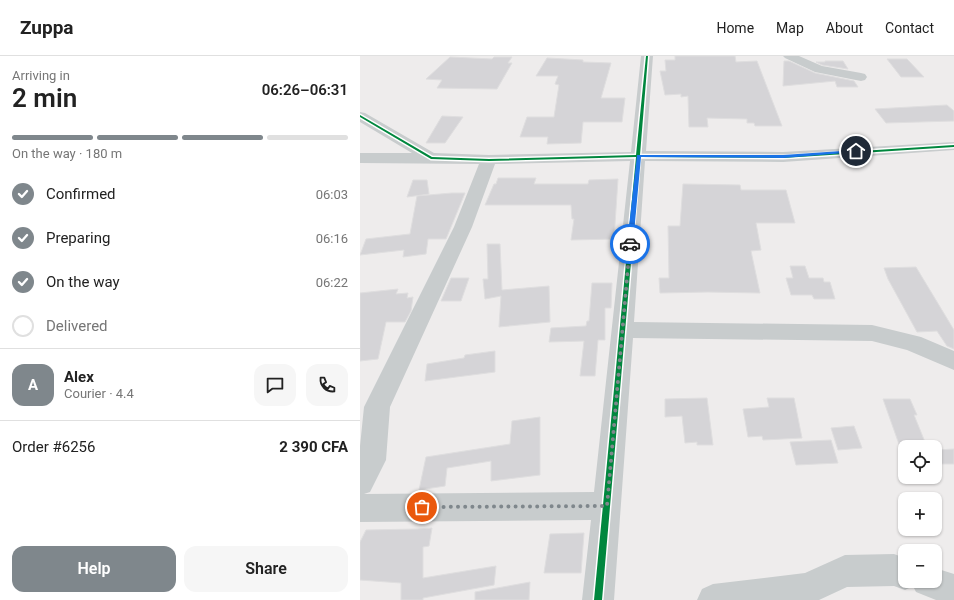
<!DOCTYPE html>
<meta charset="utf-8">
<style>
body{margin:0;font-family:Roboto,sans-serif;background:#f6f6f6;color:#222;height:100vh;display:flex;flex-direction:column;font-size:15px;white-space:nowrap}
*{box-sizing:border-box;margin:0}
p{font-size:13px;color:#767676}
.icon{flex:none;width:22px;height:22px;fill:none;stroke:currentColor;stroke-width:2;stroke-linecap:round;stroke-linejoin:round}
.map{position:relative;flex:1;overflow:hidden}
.panel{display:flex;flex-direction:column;background:#fff;width:360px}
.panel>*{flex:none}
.fabs{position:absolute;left:538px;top:384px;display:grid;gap:8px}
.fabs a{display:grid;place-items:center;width:44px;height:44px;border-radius:8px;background:#fff;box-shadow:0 1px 3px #0004;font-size:20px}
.pin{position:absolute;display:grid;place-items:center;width:34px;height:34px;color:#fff;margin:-17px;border:2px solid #fff;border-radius:50%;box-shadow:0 1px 4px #0007}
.courier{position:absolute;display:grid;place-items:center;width:40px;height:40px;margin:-20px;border:3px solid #1a73e8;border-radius:50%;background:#fff;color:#222;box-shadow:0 1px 5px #0007}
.summary em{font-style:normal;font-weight:600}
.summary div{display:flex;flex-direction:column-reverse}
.summary{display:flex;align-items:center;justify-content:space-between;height:68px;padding:0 12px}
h1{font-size:26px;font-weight:600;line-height:30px}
.bar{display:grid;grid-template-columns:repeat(4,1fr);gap:6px 4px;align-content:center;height:48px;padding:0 12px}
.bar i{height:5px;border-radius:3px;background:#e0e0e0}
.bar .active{background:#7f878c}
.bar p{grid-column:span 4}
.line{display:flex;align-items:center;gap:10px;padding:0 12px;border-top:1px solid #e0e0e0}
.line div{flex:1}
.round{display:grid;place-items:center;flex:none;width:42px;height:42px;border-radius:12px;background:#f6f6f6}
ol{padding:0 12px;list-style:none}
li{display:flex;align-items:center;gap:12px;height:44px}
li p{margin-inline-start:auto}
li .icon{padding:4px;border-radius:50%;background:#7f878c;color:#fff;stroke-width:4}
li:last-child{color:#767676}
li i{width:22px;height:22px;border:2px solid #e0e0e0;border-radius:50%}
.cta{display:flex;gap:8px;margin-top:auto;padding:8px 12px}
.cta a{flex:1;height:46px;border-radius:12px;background:#7f878c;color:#fff;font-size:16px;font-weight:600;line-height:46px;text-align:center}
.cta a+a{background:#f6f6f6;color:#222}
header{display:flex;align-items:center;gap:24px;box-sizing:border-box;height:56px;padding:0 20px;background:#fff;border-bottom:1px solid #e0e0e0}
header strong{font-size:19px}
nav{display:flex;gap:22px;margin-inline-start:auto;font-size:14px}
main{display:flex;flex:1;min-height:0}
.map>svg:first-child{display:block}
</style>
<header>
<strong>Zuppa</strong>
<nav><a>Home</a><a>Map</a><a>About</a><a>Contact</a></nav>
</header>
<main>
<section class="panel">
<div class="summary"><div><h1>2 min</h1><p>Arriving in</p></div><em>06:26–06:31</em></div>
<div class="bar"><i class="active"></i><i class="active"></i><i class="active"></i><i></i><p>On the way · 180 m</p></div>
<ol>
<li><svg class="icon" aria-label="check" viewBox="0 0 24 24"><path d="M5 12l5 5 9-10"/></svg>Confirmed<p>06:03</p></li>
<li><svg class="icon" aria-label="check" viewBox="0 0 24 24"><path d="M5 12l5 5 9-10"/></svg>Preparing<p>06:16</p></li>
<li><svg class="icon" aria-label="check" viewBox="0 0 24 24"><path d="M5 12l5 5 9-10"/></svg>On the way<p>06:22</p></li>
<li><i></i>Delivered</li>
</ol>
<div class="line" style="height:72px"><b class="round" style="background:#7f878c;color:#fff">A</b><div><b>Alex</b><p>Courier · 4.4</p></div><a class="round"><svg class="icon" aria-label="chat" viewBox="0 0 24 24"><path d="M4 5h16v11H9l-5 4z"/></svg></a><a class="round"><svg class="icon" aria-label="phone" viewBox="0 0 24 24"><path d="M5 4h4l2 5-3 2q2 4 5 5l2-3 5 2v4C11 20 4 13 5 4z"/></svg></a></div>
<div class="line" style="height:52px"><div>Order #6256</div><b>2 390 CFA</b></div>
<div class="cta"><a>Help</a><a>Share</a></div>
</section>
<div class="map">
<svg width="594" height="544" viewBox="0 0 594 544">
<rect width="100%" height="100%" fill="#eeecec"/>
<g fill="#d5d4d7" stroke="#dfdedf">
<polygon points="315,0 375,0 376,6 397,5 422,70 395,70 394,67 387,67 387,63 347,62 348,71 329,71 328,40 321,41 321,38 305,39 300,15 306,15 305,4 315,4"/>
<polygon points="90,1 132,3 134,1 152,1 148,7 152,7 137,33 77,32 82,24 66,23"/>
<polygon points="187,2 223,4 223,6 251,7 241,42 265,42 262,66 223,66 221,87 187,88 188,81 160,81 167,61 194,61 199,29 195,28 198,20 176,20"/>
<polygon points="527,3 547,3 564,21 541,21"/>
<polygon points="424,5 429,5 455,17 494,25 498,31 477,31 475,25 423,30"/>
<polygon points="465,5 483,5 488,13 462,9 456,6 465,6"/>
<polygon points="587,49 594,55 594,65 526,67 515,53"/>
<polygon points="82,60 103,61 85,87 66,87"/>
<polygon points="138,122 176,122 174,128 228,128 229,124 258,123 254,183 211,184 214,163 212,163 211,149 125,149 134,128 136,128"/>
<polygon points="53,124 67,124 69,138 47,141"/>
<polygon points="323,128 380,129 381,134 426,134 435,167 396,167 401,194 391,195 400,237 348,236 300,237 299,222 309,222 308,170 320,170"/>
<polygon points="92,137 105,137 86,183 68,183 66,198 43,201 44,194 0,199 6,183 50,178 57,140"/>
<polygon points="127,188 140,188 142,234 189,230 190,266 139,271 141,240 125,243 123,223 128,223"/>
<polygon points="430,210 445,210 449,222 463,222 464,226 470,226 475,243 454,243 452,239 431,239 426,222 433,222"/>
<polygon points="556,211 594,274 594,293 587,290 577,275 557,276 528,223 524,212"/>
<polygon points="91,222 109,222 101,245 81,245"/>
<polygon points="232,227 252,227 251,252 245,252 245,284 238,284 235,320 220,320 224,285 189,286 191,272 226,270 227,265 229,265"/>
<polygon points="38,233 36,238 48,237 47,242 53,241 51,255 45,266 26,266 18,303 0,305 0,237"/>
<polygon points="135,295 135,316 65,325 67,308 104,302 105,299"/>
<polygon points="347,342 353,389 337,389 337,386 325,387 322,360 305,361 305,343"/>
<polygon points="407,342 434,342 442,382 403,384 402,380 388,381 383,353 409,351"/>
<polygon points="523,343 550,343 557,359 554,359 567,391 540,391"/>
<polygon points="180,361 180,419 131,425 131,405 87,412 85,430 59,434 66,401 150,388 152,365"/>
<polygon points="494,370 502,392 478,394 471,372"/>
<polygon points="471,384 478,407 436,409 430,386"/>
<polygon points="594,393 594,408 575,408 575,394"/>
<polygon points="72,472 69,490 63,491 63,522 136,510 134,529 63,542 63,544 41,544 41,527 0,524 0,486 6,474 58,473"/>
<polygon points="224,477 221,517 184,517 190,478"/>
<polygon points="170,526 169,544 115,544 115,536"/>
</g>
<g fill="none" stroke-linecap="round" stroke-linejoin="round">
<g fill="#c8cccd" fill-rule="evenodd">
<path d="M281,0H293L286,95L423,96L594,86V94L423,106L285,105L274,266L512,269L561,281L594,295V314L547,294L512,285L273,282L254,544H222L231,464L0,466V390L4,351L94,171L119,108L0,107V97H52L0,66V56L5,57L74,97L129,99L271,96ZM270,105L234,436L4,438L10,436L26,404L30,351L112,171L135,108Z"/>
<polygon points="423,0 439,0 462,10 501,17 505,18 507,21 505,24 501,25 455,16 425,2"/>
<polygon points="534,498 545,502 545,525 575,525 575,512 594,518 594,544 576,544 556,536 553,530 545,534 534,530 487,531 459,544 337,544 342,533 353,528 445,517 485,499"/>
</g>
<defs>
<polygon id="cycleway" points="286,0 288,0 280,99 423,100 594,89 594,91 423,102 280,101 242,544 234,544 276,101 129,105 71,103 0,61 0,59 72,101 129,103 276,99"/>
</defs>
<use href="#cycleway" stroke="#fff" stroke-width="3"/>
<use href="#cycleway" fill="#00873e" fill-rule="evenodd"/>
</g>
<polygon fill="#1a73e8" points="496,94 497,96 423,102 281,101 273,188 270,190 267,188 277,99 423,99"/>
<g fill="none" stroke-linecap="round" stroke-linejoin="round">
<polyline stroke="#7f878c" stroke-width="4" stroke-dasharray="0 7.2" points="62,451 247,450 270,188"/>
</g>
</svg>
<div class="fabs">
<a><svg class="icon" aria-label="locate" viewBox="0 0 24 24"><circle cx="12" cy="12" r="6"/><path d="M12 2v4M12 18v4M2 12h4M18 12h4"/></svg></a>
<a>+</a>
<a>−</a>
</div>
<div class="pin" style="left:62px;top:451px;background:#ea580c"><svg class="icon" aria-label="bag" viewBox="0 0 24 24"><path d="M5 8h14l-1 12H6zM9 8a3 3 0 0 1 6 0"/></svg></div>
<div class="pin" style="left:496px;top:95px;background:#1f2937"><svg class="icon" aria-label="home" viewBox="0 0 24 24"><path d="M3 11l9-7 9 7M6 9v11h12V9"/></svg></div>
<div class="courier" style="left:270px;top:188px"><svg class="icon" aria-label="car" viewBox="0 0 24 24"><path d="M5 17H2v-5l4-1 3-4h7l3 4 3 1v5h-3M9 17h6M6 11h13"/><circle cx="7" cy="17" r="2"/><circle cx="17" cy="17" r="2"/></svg></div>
</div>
</main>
